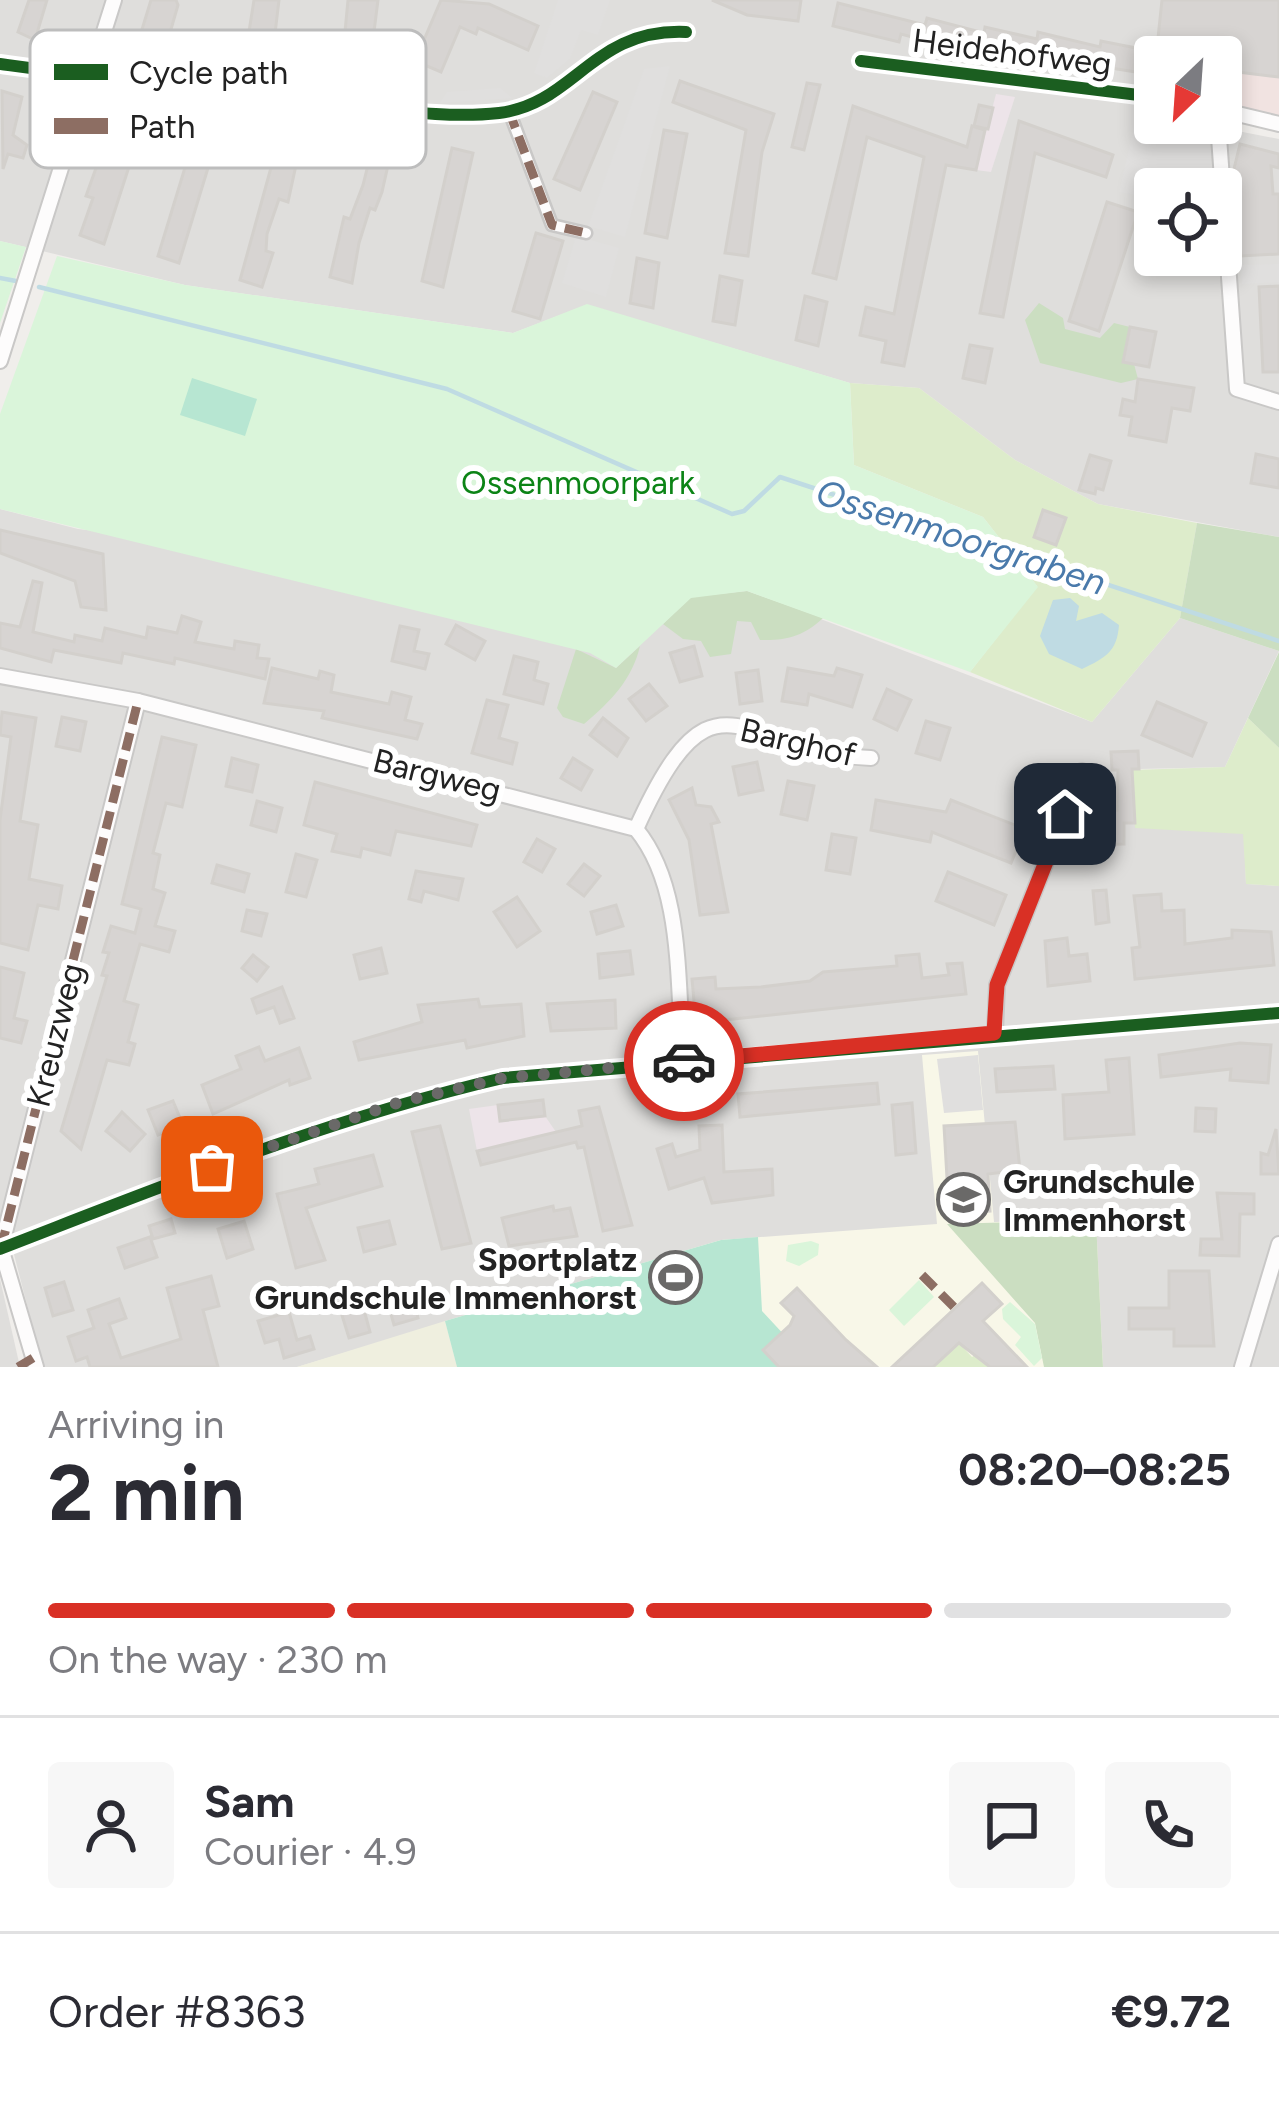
<!DOCTYPE html>
<meta charset="utf-8">
<style>
body{margin:0;font-family:Figtree,sans-serif;background:#f7f7f7;color:#2b2b33;height:100vh;display:flex;flex-direction:column;font-size:45px;white-space:nowrap}
*{box-sizing:border-box;margin:0}
p{font-size:39px;color:#7c7c81}
.icon{flex:none;width:66px;height:66px;fill:none;stroke:currentColor;stroke-width:2;stroke-linecap:round;stroke-linejoin:round}
.map{position:relative;height:1367px;overflow:hidden}
.details{display:flex;flex-direction:column;background:#fff;flex:1}
.details>*{flex:none}
.needle{width:78px;rotate:205deg}
.tools{position:absolute;left:1134px;top:36px;display:grid;gap:24px}
.tools a{display:grid;place-items:center;width:108px;height:108px;border-radius:12px;background:#fff;box-shadow:0 6px 18px #0003;font-size:60px}
.pin{position:absolute;display:grid;place-items:center;width:102px;height:102px;color:#fff;margin:-51px;border-radius:24px;box-shadow:0 6px 18px #0006}
.courier{position:absolute;display:grid;place-items:center;width:120px;height:120px;margin:-60px;border:9px solid #d93025;border-radius:50%;background:#fff;color:#222;box-shadow:0 3px 15px #0007}
.summary em{font-style:normal;font-weight:700}
.summary div{display:flex;flex-direction:column-reverse}
.summary{display:flex;align-items:center;justify-content:space-between;height:204px;padding:0 48px}
h1{font-size:78px;font-weight:700;line-height:90px}
.bar{display:grid;grid-template-columns:repeat(4,1fr);gap:18px 12px;align-content:center;height:144px;padding:0 48px}
.bar i{height:15px;border-radius:9px;background:#e1e1e2}
.bar .current{background:#d93025}
.bar p{grid-column:span 4}
.line{display:flex;align-items:center;gap:30px;padding:0 48px;border-top:3px solid #e1e1e2}
.line div{flex:1}
.round{display:grid;place-items:center;flex:none;width:126px;height:126px;border-radius:12px;background:#f7f7f7}
.map>svg:first-child{display:block}
</style>
<div class="map">
<svg width="1279" height="1367" viewBox="0 0 1279 1367">
<rect width="100%" height="100%" fill="#f0eeeb"/>
<g fill="#dfdedc" fill-rule="evenodd">
<path d="M0,0H1162L1149,113L1155,115V123H1197L1279,139V537L1098,504L1015,460L919,388L850,383L587,305L513,333L185,285L0,241ZM1155,189H1221V255H1155Z"/>
<polygon points="0,509 78,529 691,597 747,591 1092,722 1180,618 1279,651 1225,767 1139,769 1244,834 1246,884 1279,886 1279,1367 1103,1367 1095,1220 721,1240 297,1367 43,1367 7,1227 0,1229"/>
<polygon points="0,1279 20,1367 0,1367"/>
</g>
<polygon fill="#f1e3e1" points="1162,0 1279,0 1279,116 1221,102 1221,57 1156,57"/>
<g fill="#ede4e9">
<polygon points="996,94 1015,97 991,172 976,170"/>
<polygon points="498,1105 501,1121 545,1116 556,1132 477,1151 469,1109"/>
</g>
<polygon fill="#f8f7e8" points="978,1051 994,1222 1096,1220 1103,1367 457,1367 445,1321 721,1240 937,1224 922,1055"/>
<polygon fill="#efefdf" points="445,1321 457,1367 297,1367"/>
<g fill="#ddeccb">
<polygon points="850,383 919,388 1015,460 1098,504 1197,523 1180,618 1092,722 970,672 1037,586 983,517 854,465"/>
<polygon points="1248,718 1279,748 1279,886 1246,884 1243,834 1135,828 1132,770 1225,767"/>
<polygon points="959,1343 972,1357 977,1354 990,1367 933,1367"/>
</g>
<g fill="#cbdec1">
<polygon points="1039,303 1063,318 1065,329 1100,338 1114,323 1130,327 1123,362 1134,364 1138,379 1121,383 1040,363 1025,320"/>
<polygon points="1197,523 1279,537 1279,651 1180,618"/>
<path d="M747,591L823,618C804,636 786,641 760,640L751,622L737,621L731,654L710,657L701,641L683,639L663,624L691,597Z"/>
<path d="M640,646C632,680 611,701 584,724L563,717L557,708L576,649L616,668Z"/>
<polygon points="1279,652 1279,748 1248,718"/>
<polygon points="1096,1220 1103,1367 1044,1367 1035,1323 947,1224"/>
</g>
<g fill="#daf5da">
<polygon points="0,241 26,247 0,323"/>
<polygon points="57,256 185,285 513,333 587,304 850,383 854,465 983,517 1038,587 970,672 747,591 691,598 616,668 590,653 0,509 0,414"/>
<polygon points="811,1241 819,1244 818,1255 799,1266 786,1261 788,1245"/>
<polygon points="919,1280 934,1297 904,1326 889,1310"/>
<polygon points="1010,1302 1035,1324 1042,1358 1034,1366 1015,1345 1021,1337 1003,1319 1002,1309"/>
</g>
<g fill="#b7e6d2">
<polygon points="192,378 257,399 245,436 180,415"/>
<polygon points="758,1237 762,1311 814,1367 457,1367 445,1321 721,1240"/>
</g>
<g fill="#e0dfde">
<polygon points="558,0 610,0 598,35 581,30 570,59 547,78 534,73"/>
<polygon points="670,66 625,237 588,226 644,69"/>
<polygon points="500,88 512,98 440,103 447,92"/>
<polygon points="1134,127 1209,140 1213,178 1170,183 1155,189 1152,198 1119,192"/>
<polygon points="576,236 619,248 606,297 562,283"/>
<polygon points="1279,264 1279,282 1242,284 1241,265"/>
<polygon points="978,1055 983,1110 944,1113 937,1059"/>
</g>
<path fill="#bfdbe3" d="M1070,598L1079,606L1076,621L1102,613L1119,625C1117,652 1105,658 1082,669L1049,654L1040,636L1053,600Z"/>
<g fill="none" stroke-linecap="round" stroke-linejoin="round">
<g stroke="#bfdbe3" stroke-width="4.5">
<polyline points="0,278 16,281"/>
<polyline points="39,287 447,389 732,514 744,511 780,477 1279,641"/>
</g>
</g>
<g fill="#d7d4d2" stroke="#d3d0cc" stroke-width="3">
<polygon points="29,0 47,0 35,40 18,32"/>
<polygon points="151,0 176,0 178,5 163,57 136,49"/>
<polygon points="254,0 279,0 271,67 244,63"/>
<polygon points="348,0 378,0 368,79 341,74"/>
<polygon points="441,0 489,4 538,26 528,50 478,28 476,34 460,27 441,72 415,61"/>
<polygon points="712,0 801,0 798,21 747,15"/>
<polygon points="1162,0 1279,0 1279,77 1221,70 1221,57 1156,57"/>
<polygon points="838,3 925,25 927,18 984,33 985,27 1037,39 1038,32 1100,47 1101,41 1146,50 1142,73 967,45 965,51 901,34 899,42 833,26"/>
<polygon points="680,81 774,114 762,152 748,256 725,253 746,130 673,102"/>
<polygon points="807,83 820,85 804,150 792,147"/>
<polygon points="2,91 22,97 13,135 27,145 23,158 8,154 3,169"/>
<polygon points="593,92 617,102 580,190 554,179"/>
<polygon points="979,105 993,108 988,129 974,126"/>
<polygon points="126,106 173,116 166,148 137,142 104,244 80,235 93,198 86,196 91,182 112,124"/>
<polygon points="853,106 967,147 972,126 985,130 976,170 946,165 904,366 882,362 886,341 860,335 866,307 894,314 924,157 867,137 836,279 813,273"/>
<polygon points="1019,121 1113,155 1106,177 1035,153 1003,317 980,313"/>
<polygon points="198,125 219,132 179,263 158,256"/>
<polygon points="664,130 687,134 667,238 645,233"/>
<polygon points="280,135 301,142 288,202 279,199 267,234 266,251 273,253 262,287 240,280"/>
<polygon points="368,144 391,152 382,192 375,210 370,208 359,243 352,283 330,277 344,217 350,219 363,185 368,165 361,163"/>
<polygon points="1240,144 1279,154 1279,168 1271,166 1273,194 1279,194 1279,254 1241,256 1233,173"/>
<polygon points="452,148 473,153 443,287 422,281"/>
<polygon points="1107,202 1138,212 1099,331 1069,321"/>
<polygon points="536,233 563,241 540,319 513,311"/>
<polygon points="637,258 659,263 653,308 630,303"/>
<polygon points="720,276 742,281 735,325 713,321"/>
<polygon points="1279,286 1279,372 1263,372 1259,287"/>
<polygon points="805,296 827,302 818,346 796,340"/>
<polygon points="1130,327 1156,332 1149,367 1123,362"/>
<polygon points="970,345 992,349 985,383 963,378"/>
<polygon points="1138,379 1194,388 1190,411 1172,408 1166,442 1129,435 1132,417 1120,415 1123,399 1135,402"/>
<polygon points="1256,454 1279,459 1279,488 1251,483"/>
<polygon points="1090,455 1111,461 1103,490 1096,488 1095,494 1079,490"/>
<polygon points="1043,510 1066,518 1056,545 1034,537"/>
<polygon points="0,530 103,554 106,610 81,607 75,581 0,553"/>
<polygon points="33,581 42,583 33,632 74,642 75,635 102,641 105,628 146,638 148,627 177,633 182,616 201,622 195,642 234,649 235,641 259,645 257,658 269,659 265,679 175,658 174,664 123,653 121,663 54,650 51,662 0,648 0,623 20,627"/>
<polygon points="456,625 485,641 475,660 446,644"/>
<polygon points="400,626 419,630 414,651 429,654 425,669 392,661"/>
<polygon points="694,646 702,676 680,682 670,653"/>
<polygon points="514,656 538,662 534,680 548,684 543,704 504,694"/>
<polygon points="272,668 318,679 320,671 334,675 331,692 389,704 392,692 411,697 405,720 422,724 417,739 322,718 324,711 264,703"/>
<polygon points="788,668 834,676 837,668 862,675 852,707 809,694 807,705 782,701"/>
<polygon points="758,670 762,701 740,704 736,673"/>
<polygon points="649,684 667,706 646,721 629,699"/>
<polygon points="887,689 911,700 897,730 874,719"/>
<polygon points="487,700 508,705 499,738 517,743 512,764 472,753"/>
<polygon points="1157,702 1206,723 1192,756 1142,735"/>
<polygon points="2,712 36,718 20,821 38,825 29,879 62,886 58,909 38,905 28,950 0,943 0,820 11,737 0,735"/>
<polygon points="62,717 86,722 80,751 56,746"/>
<polygon points="603,718 628,738 617,756 590,735"/>
<polygon points="926,721 950,728 940,760 916,753"/>
<polygon points="162,737 196,745 182,807 166,803 153,853 160,855 153,889 165,893 155,926 175,931 169,952 140,944 124,1001 138,1005 128,1042 135,1044 129,1065 107,1060 81,1149 61,1131 107,976 102,975 109,953 103,952 111,926 135,933 141,909 122,904"/>
<polygon points="1138,751 1139,769 1132,769 1135,823 1124,823 1124,844 1081,845 1080,822 1098,822 1106,818 1105,811 1117,810 1118,770 1112,770 1111,752"/>
<polygon points="232,758 258,765 252,792 226,786"/>
<polygon points="573,758 592,770 581,790 561,778"/>
<polygon points="757,762 763,790 739,795 733,767"/>
<polygon points="788,781 814,786 807,820 781,814"/>
<polygon points="315,782 477,825 471,846 396,831 390,855 362,848 360,857 332,851 337,834 304,825"/>
<polygon points="692,788 696,805 711,807 719,822 711,824 728,912 700,915 689,840 669,800"/>
<polygon points="876,800 946,812 951,800 1025,829 1011,863 932,832 930,842 871,830"/>
<polygon points="257,801 282,808 276,832 251,825"/>
<polygon points="832,834 856,838 850,874 826,870"/>
<polygon points="537,839 555,849 542,872 524,862"/>
<polygon points="296,854 317,860 306,897 286,892"/>
<polygon points="584,864 600,876 584,896 568,884"/>
<polygon points="217,865 249,874 244,892 212,883"/>
<polygon points="416,871 463,879 458,900 424,891 421,902 409,899"/>
<polygon points="948,872 1006,895 994,925 936,901"/>
<polygon points="1106,890 1109,922 1096,924 1093,891"/>
<polygon points="1161,894 1162,911 1184,910 1185,944 1232,938 1232,930 1271,932 1274,965 1135,979 1132,948 1140,947 1134,896"/>
<polygon points="517,897 540,931 517,947 494,912"/>
<polygon points="616,905 623,926 597,934 591,912"/>
<polygon points="247,910 267,914 261,936 242,931"/>
<polygon points="1067,938 1069,956 1087,954 1090,981 1048,986 1045,941"/>
<polygon points="381,948 387,973 360,979 354,955"/>
<polygon points="630,951 633,974 600,978 598,954"/>
<polygon points="919,954 922,978 949,975 947,964 962,963 966,994 696,1023 692,979 715,977 716,989 761,987 810,981 823,972 897,966 896,956"/>
<polygon points="253,955 268,967 257,981 242,968"/>
<polygon points="0,967 24,973 14,1018 27,1021 21,1043 0,1038"/>
<polygon points="282,987 294,1018 280,1023 274,1007 257,1013 252,999"/>
<polygon points="478,999 480,1007 521,1004 524,1036 467,1048 465,1040 359,1060 354,1042 422,1022 418,1005"/>
<polygon points="615,1000 616,1028 551,1031 547,1004"/>
<polygon points="1240,1043 1271,1045 1268,1083 1230,1080 1231,1069 1161,1077 1159,1055"/>
<polygon points="259,1047 265,1061 299,1048 310,1078 290,1085 289,1080 213,1114 202,1085 241,1069 236,1056"/>
<polygon points="1129,1058 1134,1134 1065,1139 1063,1095 1109,1092 1106,1060"/>
<polygon points="1053,1066 1055,1089 997,1092 995,1069"/>
<polygon points="877,1083 879,1104 740,1117 738,1094"/>
<polygon points="543,1100 545,1116 500,1121 498,1105"/>
<polygon points="173,1101 183,1125 158,1135 148,1110"/>
<polygon points="912,1103 916,1153 896,1155 892,1105"/>
<polygon points="599,1107 632,1225 603,1231 584,1147 578,1148 576,1142 481,1165 477,1151 582,1126 579,1111"/>
<polygon points="1196,1108 1216,1109 1215,1132 1195,1131"/>
<polygon points="122,1112 145,1134 130,1151 106,1131"/>
<polygon points="1015,1122 1020,1170 988,1174 990,1211 949,1213 944,1126"/>
<polygon points="722,1125 724,1172 772,1169 773,1195 712,1203 704,1178 669,1189 657,1149 672,1144 676,1157 700,1150 699,1126"/>
<polygon points="440,1126 471,1243 442,1249 412,1132"/>
<polygon points="1276,1129 1279,1174 1261,1174 1261,1153 1268,1155"/>
<polygon points="373,1155 382,1186 306,1208 325,1260 296,1268 277,1194 319,1184 315,1169"/>
<polygon points="1217,1193 1254,1194 1254,1214 1240,1214 1239,1256 1200,1255 1201,1239 1222,1239"/>
<polygon points="553,1206 554,1211 570,1208 577,1236 509,1246 502,1218"/>
<polygon points="171,1219 175,1233 153,1239 149,1226"/>
<polygon points="244,1221 253,1249 227,1258 218,1229"/>
<polygon points="389,1221 395,1244 364,1252 358,1228"/>
<polygon points="150,1237 157,1257 125,1268 118,1248"/>
<polygon points="1169,1271 1209,1271 1214,1346 1174,1346 1174,1329 1129,1329 1129,1308 1169,1308"/>
<polygon points="211,1276 219,1306 203,1310 218,1367 90,1367 87,1357 76,1361 68,1337 94,1328 88,1310 119,1299 126,1318 109,1324 121,1358 181,1339 167,1288"/>
<polygon points="64,1282 73,1310 53,1316 45,1288"/>
<polygon points="982,1283 1002,1304 983,1321 1027,1367 990,1367 959,1343 933,1367 892,1367"/>
<polygon points="797,1288 846,1340 877,1367 779,1367 763,1350 790,1325 794,1316 781,1303"/>
<polygon points="411,1290 418,1318 394,1325 386,1297"/>
<polygon points="363,1306 370,1332 349,1338 341,1312"/>
<polygon points="289,1312 297,1340 310,1336 314,1349 284,1358 279,1339 265,1343 258,1321"/>
</g>
<g fill="none" stroke-linecap="round" stroke-linejoin="round">
<defs>
<polyline id="pedestrian" points="509,111 552,225 586,233"/>
<g id="minor">
<polyline points="861,61 1155,97"/>
<path d="M0,64C112,79 223,94 335,104C388,109 446,119 499,113C575,104 592,28 686,32"/>
<polyline points="1221,110 1279,124"/>
<polyline points="1218,123 1237,389 1279,402"/>
<polyline points="0,361 114,0"/>
<path d="M0,676L138,701L636,829C685,888 676,987 684,1061"/>
<path d="M636,829C716,652 739,754 871,758"/>
<polyline points="995,1032 997,985 1082,771"/>
<path d="M0,1249C166,1185 330,1118 503,1078L1279,1013"/>
<polyline points="36,1367 1,1248 138,701"/>
<polyline points="1242,1367 1279,1244"/>
</g>
</defs>
<use href="#pedestrian" stroke="#c9c8c7" stroke-width="15"/>
<use href="#minor" stroke="#c9c8c7" stroke-width="18"/>
<use href="#pedestrian" stroke="#fdfcfc" stroke-width="10"/>
<use href="#minor" stroke="#fdfcfc" stroke-width="14"/>
<g stroke="#8d6e63" stroke-width="9" stroke-dasharray="18 9" stroke-linecap="butt">
<polyline points="509,111 552,225 586,233"/>
<polyline points="1,1248 138,701"/>
<polyline points="922,1275 955,1308"/>
<polyline points="18,1367 33,1358"/>
</g>
<defs>
<g id="cycleway">
<polyline points="861,61 1155,97"/>
<path d="M0,64C112,79 223,94 335,104C388,109 446,119 499,113C575,104 592,28 686,32"/>
<path d="M0,1249C166,1185 330,1118 503,1078L1279,1013"/>
</g>
</defs>
<use href="#cycleway" stroke="#fff" stroke-width="20"/>
<use href="#cycleway" stroke="#1b5e20" stroke-width="12"/>
</g>
<g fill="none" stroke-linecap="round" stroke-linejoin="round">
<polyline stroke="#6a6968" stroke-width="12" stroke-dasharray="0 21.6" points="212,1167 400,1102 503,1078 684,1061"/>
<polyline stroke="#d93025" stroke-width="15" points="684,1061 994,1033 997,985 1065,814"/>
</g>
<defs>
<symbol id="school-ring" viewBox="-11 -11 22 22"><circle r="9.5" fill="#fff" stroke="#6a6968" stroke-width="1.5"/><path d="M0-5L7-2L0 1L-7-2ZM-4 1L0 2.5L4 1V4Q0 6-4 4Z" fill="#6a6968"/></symbol>
<symbol id="stadium-ring" viewBox="-11 -11 22 22"><circle r="9.5" fill="#fff" stroke="#6a6968" stroke-width="1.5"/><path d="M0-5a6.5 5 0 1 0 0 10a6.5 5 0 1 0 0-10ZM-3.5-1.8h7v3.6h-7Z" fill="#6a6968"/></symbol>
</defs>
<g fill-rule="evenodd">
<use href="#school-ring" x="934" y="1170" width="59" height="59"/>
<use href="#stadium-ring" x="646" y="1248" width="59" height="59"/>
</g>
<g text-anchor="middle" dominant-baseline="central" stroke-width="12" stroke-linejoin="round" paint-order="stroke">
<g font-size="33" fill="#222" stroke="#fff">
<text transform="translate(1012 52) rotate(7)">Heidehofweg</text>
<text transform="translate(798 742) rotate(13)">Barghof</text>
<text transform="translate(437 775) rotate(14)">Bargweg</text>
<text transform="translate(55 1035) rotate(-76)">Kreuzweg</text>
</g>
<g font-size="33" fill="#0c8416" stroke="#fff">
<text x="578" y="482">Ossenmoorpark</text>
</g>
<g font-size="33" font-weight="bold" fill="#222" stroke="#fff" text-anchor="start">
<text x="1003" y="1181">Grundschule<tspan x="1003" dy="38">Immenhorst</tspan></text>
<text x="637" y="1259" text-anchor="end">Sportplatz<tspan x="637" dy="38">Grundschule Immenhorst</tspan></text>
</g>
<g font-size="36" font-style="italic" fill="#4a7aab" stroke="#fff">
<text transform="translate(961 537) rotate(18)">Ossenmoorgraben</text>
</g>
</g>
<rect x="30" y="30" width="396" height="138" rx="18" fill="#fff" stroke="#bdbdbd" stroke-width="3"/>
<rect x="54" y="64" width="54" height="16" fill="#1b5e20"/>
<rect x="54" y="118" width="54" height="16" fill="#8d6e63"/>
<g font-size="33" fill="#222">
<text x="129" y="84">Cycle path</text>
<text x="129" y="138">Path</text>
</g>
</svg>
<div class="tools">
<a><svg class="needle" viewBox="-14 -14 28 28"><path d="M0-13l5 13h-10z" fill="#e53935"/><path d="M0 13l5-13h-10z" fill="#7c7c81"/></svg></a>
<a><svg class="icon" aria-label="locate" viewBox="0 0 24 24"><circle cx="12" cy="12" r="6"/><path d="M12 2v4M12 18v4M2 12h4M18 12h4"/></svg></a>
</div>
<div class="pin" style="left:212px;top:1167px;background:#ea580c"><svg class="icon" aria-label="bag" viewBox="0 0 24 24"><path d="M5 8h14l-1 12H6zM9 8a3 3 0 0 1 6 0"/></svg></div>
<div class="pin" style="left:1065px;top:814px;background:#1f2937"><svg class="icon" aria-label="home" viewBox="0 0 24 24"><path d="M3 11l9-7 9 7M6 9v11h12V9"/></svg></div>
<div class="courier" style="left:684px;top:1061px"><svg class="icon" aria-label="car" viewBox="0 0 24 24"><path d="M5 17H2v-5l4-1 3-4h7l3 4 3 1v5h-3M9 17h6M6 11h13"/><circle cx="7" cy="17" r="2"/><circle cx="17" cy="17" r="2"/></svg></div>
</div>
<section class="details">
<div class="summary"><div><h1>2 min</h1><p>Arriving in</p></div><em>08:20–08:25</em></div>
<div class="bar"><i class="current"></i><i class="current"></i><i class="current"></i><i></i><p>On the way · 230 m</p></div>
<div class="line" style="height:216px"><a class="round"><svg class="icon" aria-label="person" viewBox="0 0 24 24"><circle cx="12" cy="8" r="4"/><path d="M4 21q1-7 8-7t8 7"/></svg></a><div><b>Sam</b><p>Courier · 4.9</p></div><a class="round"><svg class="icon" aria-label="chat" viewBox="0 0 24 24"><path d="M4 5h16v11H9l-5 4z"/></svg></a><a class="round"><svg class="icon" aria-label="phone" viewBox="0 0 24 24"><path d="M5 4h4l2 5-3 2q2 4 5 5l2-3 5 2v4C11 20 4 13 5 4z"/></svg></a></div>
<div class="line" style="height:156px"><div>Order #8363</div><b>€9.72</b></div>
</section>
